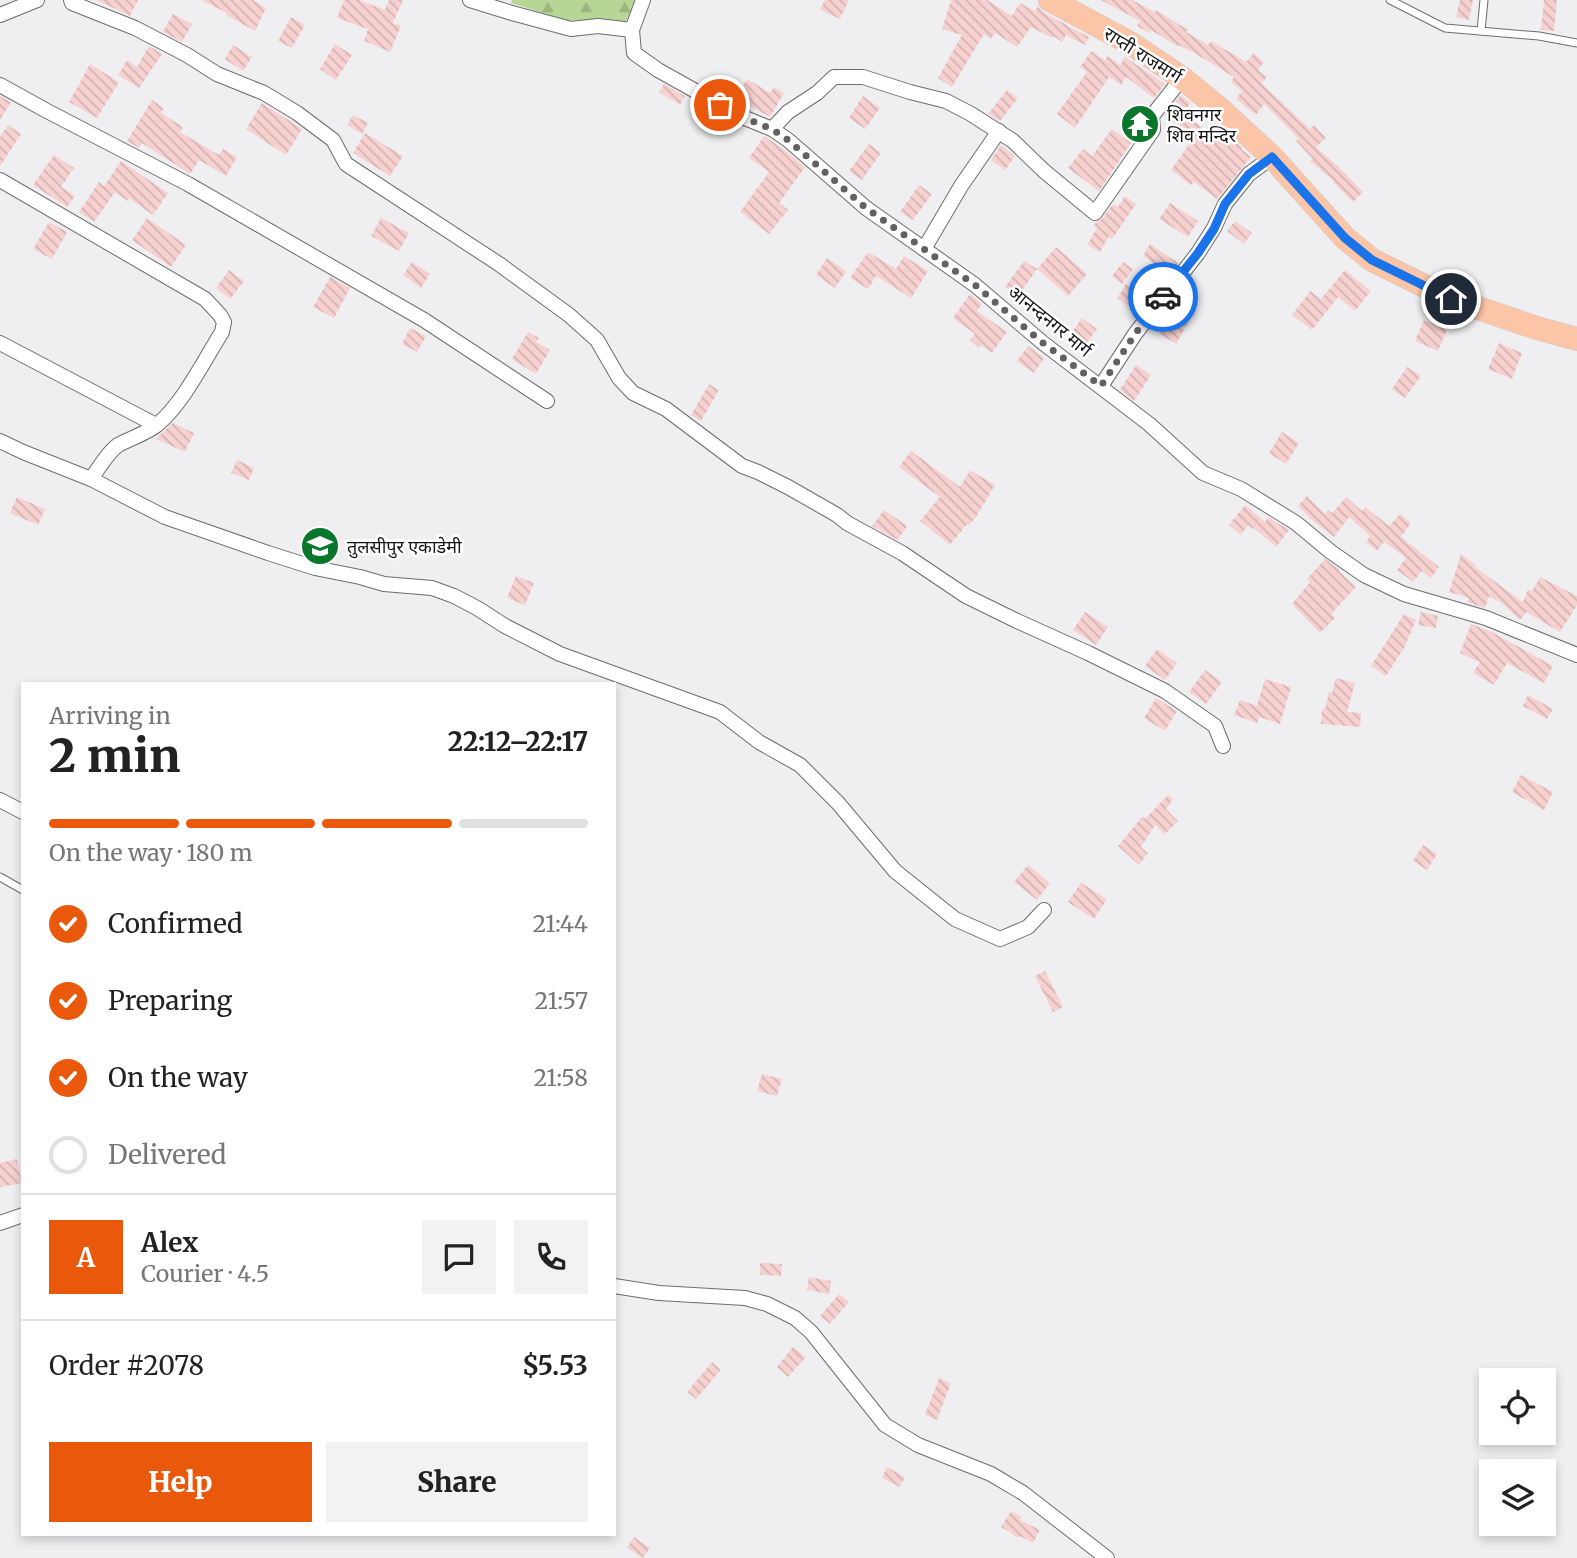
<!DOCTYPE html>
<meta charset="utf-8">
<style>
body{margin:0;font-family:Merriweather,"Noto Sans Devanagari",serif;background:#f2f2f2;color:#222;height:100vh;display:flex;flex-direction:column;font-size:26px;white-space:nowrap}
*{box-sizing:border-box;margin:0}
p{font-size:23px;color:#767676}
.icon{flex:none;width:38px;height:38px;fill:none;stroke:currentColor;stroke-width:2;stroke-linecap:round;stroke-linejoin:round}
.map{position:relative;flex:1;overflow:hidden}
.details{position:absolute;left:21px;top:682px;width:595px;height:854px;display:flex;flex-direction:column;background:#fff;border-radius:0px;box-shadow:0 4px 10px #0003}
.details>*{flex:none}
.buttons{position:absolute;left:1479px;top:1368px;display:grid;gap:14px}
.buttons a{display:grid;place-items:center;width:77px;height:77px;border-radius:0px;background:#fff;box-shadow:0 4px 10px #0003;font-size:35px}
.pin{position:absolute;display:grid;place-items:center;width:60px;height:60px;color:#fff;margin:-30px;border:4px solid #fff;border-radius:50%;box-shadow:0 2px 7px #0007}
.courier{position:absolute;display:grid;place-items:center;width:70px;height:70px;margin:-35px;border:5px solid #1a73e8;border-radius:50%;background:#fff;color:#222;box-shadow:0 2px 9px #0007}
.summary em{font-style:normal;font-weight:800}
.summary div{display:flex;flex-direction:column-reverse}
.summary{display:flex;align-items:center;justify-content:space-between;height:119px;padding:0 28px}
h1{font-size:46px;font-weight:800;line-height:52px}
.bar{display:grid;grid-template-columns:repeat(4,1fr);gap:10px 7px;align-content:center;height:84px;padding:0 28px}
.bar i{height:9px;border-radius:5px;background:#e0e0e0}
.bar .current{background:#ea580c}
.bar p{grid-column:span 4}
.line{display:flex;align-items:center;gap:18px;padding:0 28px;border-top:2px solid #e0e0e0}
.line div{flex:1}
.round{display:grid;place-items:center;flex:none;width:74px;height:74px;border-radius:0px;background:#f2f2f2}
ol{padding:0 28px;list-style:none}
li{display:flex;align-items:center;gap:21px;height:77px}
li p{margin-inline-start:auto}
li .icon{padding:7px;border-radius:50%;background:#ea580c;color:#fff;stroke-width:4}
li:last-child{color:#767676}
li i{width:38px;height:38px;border:4px solid #e0e0e0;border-radius:50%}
.button{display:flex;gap:14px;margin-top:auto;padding:14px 28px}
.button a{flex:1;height:80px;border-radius:0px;background:#ea580c;color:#fff;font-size:28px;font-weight:800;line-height:80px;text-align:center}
.button a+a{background:#f2f2f2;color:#222}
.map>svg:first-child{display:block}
</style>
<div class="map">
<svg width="1577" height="1558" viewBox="0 0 1577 1558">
<defs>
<pattern id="forest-firs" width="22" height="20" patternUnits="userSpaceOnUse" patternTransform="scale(1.75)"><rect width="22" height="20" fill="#b5d694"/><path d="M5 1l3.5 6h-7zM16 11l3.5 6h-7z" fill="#9bb77f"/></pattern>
<pattern id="building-back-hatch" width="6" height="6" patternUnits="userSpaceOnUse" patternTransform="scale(1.75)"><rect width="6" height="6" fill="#f7d1cf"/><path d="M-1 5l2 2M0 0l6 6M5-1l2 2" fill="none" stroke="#d3b3b1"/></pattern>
</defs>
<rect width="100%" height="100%" fill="#efeff2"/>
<polygon fill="url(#forest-firs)" points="512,0 638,0 625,22 565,20 511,3"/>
<g fill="url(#building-back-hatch)">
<polygon points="96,0 138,0 130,16"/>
<polygon points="201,0 253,0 266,8 255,31 226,15 227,13"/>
<polygon points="344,0 359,0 385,10 389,0 403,0 393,23 401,26 390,52 364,41 368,29 337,18"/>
<polygon points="825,0 849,0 840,19 820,10"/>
<polygon points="951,0 987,0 1012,16 1020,3 1035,11 1038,6 1043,12 1089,37 1085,45 1066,35 1062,42 1053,36 1052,38 1031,27 1017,47 995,33 991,39 984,34 952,87 938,78 962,35 942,29"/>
<polygon points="1101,0 1132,0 1155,12 1156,10 1188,30 1186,32 1208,45 1211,41 1246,62 1254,53 1264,62 1258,70 1267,77 1261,83 1310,129 1314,125 1326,138 1316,147 1341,169 1363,192 1353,202 1333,182 1334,181 1310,161 1313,159 1296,141 1299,139 1264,104 1256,115 1236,99 1242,91 1231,82 1234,77 1196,54 1178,45 1177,46 1151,30 1149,33 1137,26 1140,21"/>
<polygon points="1460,0 1473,0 1469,20 1456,17"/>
<polygon points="1544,0 1557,0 1554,31 1541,30"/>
<polygon points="173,14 192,24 182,42 163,32"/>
<polygon points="291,17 305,25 292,48 278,41"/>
<polygon points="335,44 352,55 336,80 320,69"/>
<polygon points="233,45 252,57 243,71 225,59"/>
<polygon points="149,46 162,54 139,88 118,75 127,60 137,67"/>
<polygon points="1091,51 1105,60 1108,56 1120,65 1125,57 1165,84 1154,98 1126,77 1121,85 1109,77 1075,128 1057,114 1087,72 1080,67"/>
<polygon points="90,64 119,82 97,118 69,102"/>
<polygon points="747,79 770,93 774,87 784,93 770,117 736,98"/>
<polygon points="664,84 685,96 680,105 659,92"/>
<polygon points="1007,90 1018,98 1000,121 988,114"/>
<polygon points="1181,95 1191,103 1183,112 1205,130 1213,121 1242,148 1241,149 1251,157 1217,199 1194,182 1191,185 1171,170 1193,139 1165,115"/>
<polygon points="0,96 11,102 0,120"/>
<polygon points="863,96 880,108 865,129 849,118"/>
<polygon points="152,100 164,108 161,113 183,127 180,132 219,155 223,149 237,157 226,176 199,160 190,174 142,143 139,148 127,141"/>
<polygon points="262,103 302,129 286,155 246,129"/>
<polygon points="353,115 368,123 362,134 347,125"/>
<polygon points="8,125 21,134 0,166 0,137"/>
<polygon points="1112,129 1131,143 1099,191 1068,168 1083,149 1092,156"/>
<polygon points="365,133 403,156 390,176 353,153"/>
<polygon points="764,136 782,148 805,167 779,203 788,210 769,234 740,212 769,172 749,158"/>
<polygon points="869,144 881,153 862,180 849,171"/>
<polygon points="1001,145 1015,156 1005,170 991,160"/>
<polygon points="54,155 74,168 61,187 75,196 67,207 33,185"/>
<polygon points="121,161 168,193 153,215 129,198 128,201 115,192 94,222 79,212 99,182 104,186"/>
<polygon points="919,185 932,194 913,220 900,212"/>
<polygon points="1125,196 1136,204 1112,239 1109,236 1100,252 1087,245 1097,228 1094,226 1096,222 1102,219 1113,204 1118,207"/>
<polygon points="1170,203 1198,221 1188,237 1159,219"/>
<polygon points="147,218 186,245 171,267 132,240"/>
<polygon points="381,218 409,233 399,251 371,236"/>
<polygon points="1235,221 1252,233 1244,244 1227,231"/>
<polygon points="49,222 67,232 52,259 33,249"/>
<polygon points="1150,244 1178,263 1169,274 1143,256"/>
<polygon points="1056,247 1087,274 1068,296 1037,269"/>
<polygon points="868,252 896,269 904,256 928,271 911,298 876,276 868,289 850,278"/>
<polygon points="827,258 846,271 835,288 816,275"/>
<polygon points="1024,261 1037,269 1018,296 1005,287"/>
<polygon points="412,262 430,274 421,288 403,275"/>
<polygon points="1123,262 1133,269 1122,284 1112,276"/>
<polygon points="229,270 244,281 230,299 216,288"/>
<polygon points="1345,270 1371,291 1355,311 1338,297 1312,330 1292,315 1310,291 1321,299"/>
<polygon points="330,277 350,288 334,318 313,307"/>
<polygon points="1126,284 1144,296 1134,310 1117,298"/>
<polygon points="970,294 982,304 977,311 1007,332 992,353 981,345 979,348 970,340 975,334 953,318"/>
<polygon points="1176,297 1196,309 1176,344 1155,331 1169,308 1168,307"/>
<polygon points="1082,318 1097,329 1082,350 1067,339"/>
<polygon points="1424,320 1447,330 1438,351 1415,341"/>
<polygon points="410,328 426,336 417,352 402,344"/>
<polygon points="528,332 539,338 536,342 550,350 536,374 512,359"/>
<polygon points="1499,343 1522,353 1512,379 1488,369"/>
<polygon points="1028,346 1044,358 1034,373 1017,361"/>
<polygon points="1136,365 1151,375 1134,401 1120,390"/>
<polygon points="1407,367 1421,376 1405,398 1392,389"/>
<polygon points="709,384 719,390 701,421 691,415"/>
<polygon points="173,423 194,433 185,452 156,439"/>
<polygon points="1282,432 1299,443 1286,464 1269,453"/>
<polygon points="911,451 960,487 970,470 995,485 976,517 969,525 967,524 950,545 920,521 940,497 899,467"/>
<polygon points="237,460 254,468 249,480 231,473"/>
<polygon points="1307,496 1325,514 1328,510 1332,513 1346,497 1362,511 1365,507 1389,526 1400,514 1411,523 1401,537 1439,567 1431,578 1422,571 1413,582 1397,570 1406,558 1384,542 1377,551 1366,542 1370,536 1349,517 1334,537 1312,520 1298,506"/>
<polygon points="17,497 45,509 38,525 10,513"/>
<polygon points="1245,505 1265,522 1268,517 1289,530 1276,547 1254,528 1253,529 1248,525 1241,535 1229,525"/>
<polygon points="884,510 907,526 898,540 872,526"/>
<polygon points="1461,554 1476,565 1475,567 1523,602 1528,589 1532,591 1540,577 1577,596 1577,605 1560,632 1526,612 1520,620 1498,600 1497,601 1489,596 1485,608 1467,602 1469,598 1449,592"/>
<polygon points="1325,559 1340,570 1339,571 1356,587 1331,614 1335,618 1320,633 1292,604 1310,582 1307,579"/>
<polygon points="516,576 534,583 525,605 507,598"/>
<polygon points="1085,612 1108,627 1096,645 1073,630"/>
<polygon points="1421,612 1438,616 1436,628 1418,625"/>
<polygon points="1404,614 1416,620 1404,648 1386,676 1371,666"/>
<polygon points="1471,624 1492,632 1553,666 1544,683 1507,663 1494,685 1473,673 1480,662 1460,653"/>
<polygon points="1157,649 1177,663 1165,680 1145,666"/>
<polygon points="1205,670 1222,682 1206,704 1189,692"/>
<polygon points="1336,678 1355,683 1347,712 1361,713 1360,727 1321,724 1322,709 1325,709 1329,692 1332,693"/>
<polygon points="1265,679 1291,687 1280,724 1259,717 1257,723 1234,715 1240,700 1257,706"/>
<polygon points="1528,695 1553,709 1547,719 1523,706"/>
<polygon points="1156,698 1177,711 1165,731 1144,718"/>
<polygon points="1521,775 1553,792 1544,810 1512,792"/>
<polygon points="1168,795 1173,799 1166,809 1178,821 1165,834 1155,825 1141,847 1148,853 1139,865 1118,846 1142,817 1145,819"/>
<polygon points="1423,845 1437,854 1427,870 1413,861"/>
<polygon points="1028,865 1050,883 1037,900 1014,882"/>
<polygon points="1081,883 1107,899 1094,919 1068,902"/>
<polygon points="1045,971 1063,1007 1053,1012 1035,976"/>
<polygon points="762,1074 782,1079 777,1096 757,1091"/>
<polygon points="17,1159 22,1183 0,1187 0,1163"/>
<polygon points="760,1263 782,1264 781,1276 760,1275"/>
<polygon points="809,1277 831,1281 829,1294 807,1290"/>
<polygon points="839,1294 849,1302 830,1324 820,1316"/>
<polygon points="793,1347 806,1357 788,1377 777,1367"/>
<polygon points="712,1362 721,1370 696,1399 687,1392"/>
<polygon points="939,1378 951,1383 937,1420 925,1415"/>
<polygon points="887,1467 905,1477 900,1487 882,1478"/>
<polygon points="1011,1511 1022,1517 1020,1520 1040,1530 1033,1543 1020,1536 1019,1538 1001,1527"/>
<polygon points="634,1537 650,1548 643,1558 627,1548"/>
</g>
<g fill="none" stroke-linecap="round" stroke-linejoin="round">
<defs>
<g id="service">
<polyline points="1390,0 1445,28 1539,36 1577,43"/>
<polyline points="1481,31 1484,0"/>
<polyline points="0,877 23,890"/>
</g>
<g id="minor">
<polyline points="71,0 72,3 135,28 187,55 217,74 264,93 297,113 333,140 346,164 499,264 569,315 597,340 619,378 633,393 666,409 742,466 758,472 788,487 837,515 847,523 902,553 966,596 1017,621 1088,653 1165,691 1215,726 1223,746"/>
<polyline points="470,0 512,13 571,29 598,26 632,30"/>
<polyline points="643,0 632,30 634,53 658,70 740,116 772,129 788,140 866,208 975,285 1043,343 1149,424 1203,473 1241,489 1296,523 1331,552 1364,575 1404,594 1486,618 1577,655"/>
<polyline points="0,15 37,0"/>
<polyline points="0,85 47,111 188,184 424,320 547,401"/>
<polyline points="772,129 788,112 817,93 834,77 863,77 910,92 946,101 971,114 1013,141 1044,171 1095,213 1153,130 1152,116 1182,78"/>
<path d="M0,180L205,299L220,315L224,322L222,332C203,362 184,402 157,425C145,434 131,438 118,445C107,453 99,468 91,479"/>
<polyline points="924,249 961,186 999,131"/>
<polyline points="0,343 156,425"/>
<polyline points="1101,386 1135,334 1198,253 1214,228 1225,204 1249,174 1272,157"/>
<polyline points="0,441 23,452 91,479 165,517 268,553 315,568 360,577 384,584 432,588 454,596 477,608 505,626 560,654 720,712 759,742 800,765 838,803 895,871 955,919 1000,939 1028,927 1044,910"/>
<polyline points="0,800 23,812"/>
<polyline points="0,1223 23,1215"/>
<polyline points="614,1286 659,1293 745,1298 767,1304 795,1318 811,1332 885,1425 918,1445 991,1474 1023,1493 1107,1558"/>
</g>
<polyline id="primary" points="1050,0 1130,43 1182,78 1219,108 1272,157 1345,238 1372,260 1451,299 1540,329 1577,339"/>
</defs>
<use href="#service" stroke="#6c6d6f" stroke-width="9"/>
<use href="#minor" stroke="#6c6d6f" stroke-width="16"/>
<use href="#primary" stroke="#cbcbcc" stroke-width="24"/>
<use href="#service" stroke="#fff" stroke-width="7"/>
<use href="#minor" stroke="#fff" stroke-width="14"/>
<use href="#primary" stroke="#fdc5a7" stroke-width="23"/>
</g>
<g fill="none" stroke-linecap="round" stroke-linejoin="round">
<polyline stroke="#616162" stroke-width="7" stroke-dasharray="0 12.6" points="720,105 740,116 772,129 788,140 866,208 975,285 1043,343 1101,386 1135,334 1163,297"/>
<polyline stroke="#1a73e8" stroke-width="9" points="1163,297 1198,253 1214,229 1225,204 1249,174 1272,157 1345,238 1372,260 1451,299"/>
</g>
<defs>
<symbol id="temple-disc" viewBox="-11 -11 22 22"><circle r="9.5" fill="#09772b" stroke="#fff"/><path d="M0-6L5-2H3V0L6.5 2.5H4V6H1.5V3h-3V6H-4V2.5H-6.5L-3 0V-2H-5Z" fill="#fff"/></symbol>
<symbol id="school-disc" viewBox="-11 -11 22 22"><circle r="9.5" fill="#09772b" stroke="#fff"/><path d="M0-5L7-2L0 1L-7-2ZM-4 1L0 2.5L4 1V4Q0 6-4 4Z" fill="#fff"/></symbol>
</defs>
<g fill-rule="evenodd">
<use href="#temple-disc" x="1118" y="102" width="44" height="44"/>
<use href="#school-disc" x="298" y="524" width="44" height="44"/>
</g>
<g text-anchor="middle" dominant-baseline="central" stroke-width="5" stroke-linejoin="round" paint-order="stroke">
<g font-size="18" fill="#141415" stroke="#fff">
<text transform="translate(1143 55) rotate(32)">राप्ती राजमार्ग</text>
<text transform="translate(1050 321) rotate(39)">आनन्दनगर मार्ग</text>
</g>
<g font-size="18" fill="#141415" stroke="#fff" text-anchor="start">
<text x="1167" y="114">शिवनगर<tspan x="1167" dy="21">शिव मन्दिर</tspan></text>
<text x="347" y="546">तुलसीपुर एकाडेमी</text>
</g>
</g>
</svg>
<div class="buttons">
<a><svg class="icon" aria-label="locate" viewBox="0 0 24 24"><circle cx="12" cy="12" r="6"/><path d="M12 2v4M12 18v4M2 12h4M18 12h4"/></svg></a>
<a><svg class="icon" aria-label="layers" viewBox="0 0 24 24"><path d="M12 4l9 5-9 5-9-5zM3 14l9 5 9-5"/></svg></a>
</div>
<div class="pin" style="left:720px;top:105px;background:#ea580c"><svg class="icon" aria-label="bag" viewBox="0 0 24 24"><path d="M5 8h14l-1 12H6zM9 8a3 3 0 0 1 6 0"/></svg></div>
<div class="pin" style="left:1451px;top:299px;background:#1f2937"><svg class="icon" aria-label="home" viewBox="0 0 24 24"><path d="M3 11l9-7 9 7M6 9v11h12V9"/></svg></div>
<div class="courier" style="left:1163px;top:297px"><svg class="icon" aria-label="car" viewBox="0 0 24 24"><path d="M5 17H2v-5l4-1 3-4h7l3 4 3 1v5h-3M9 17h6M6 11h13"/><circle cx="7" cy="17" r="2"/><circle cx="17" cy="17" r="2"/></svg></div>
<section class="details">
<div class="summary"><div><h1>2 min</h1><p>Arriving in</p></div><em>22:12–22:17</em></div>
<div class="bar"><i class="current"></i><i class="current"></i><i class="current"></i><i></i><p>On the way · 180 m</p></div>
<ol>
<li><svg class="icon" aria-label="check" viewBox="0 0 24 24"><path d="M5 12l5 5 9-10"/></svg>Confirmed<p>21:44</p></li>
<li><svg class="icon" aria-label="check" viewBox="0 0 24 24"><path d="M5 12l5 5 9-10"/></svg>Preparing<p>21:57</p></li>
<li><svg class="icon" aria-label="check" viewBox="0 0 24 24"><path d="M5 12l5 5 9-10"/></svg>On the way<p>21:58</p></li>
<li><i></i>Delivered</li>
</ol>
<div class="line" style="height:126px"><b class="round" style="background:#ea580c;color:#fff">A</b><div><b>Alex</b><p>Courier · 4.5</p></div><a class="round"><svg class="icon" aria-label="chat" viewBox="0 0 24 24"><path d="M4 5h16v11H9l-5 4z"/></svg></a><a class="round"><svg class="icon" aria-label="phone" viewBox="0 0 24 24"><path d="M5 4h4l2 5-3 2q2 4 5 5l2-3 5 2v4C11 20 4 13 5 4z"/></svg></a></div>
<div class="line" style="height:91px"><div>Order #2078</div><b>$5.53</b></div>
<div class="button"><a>Help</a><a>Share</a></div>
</section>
</div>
